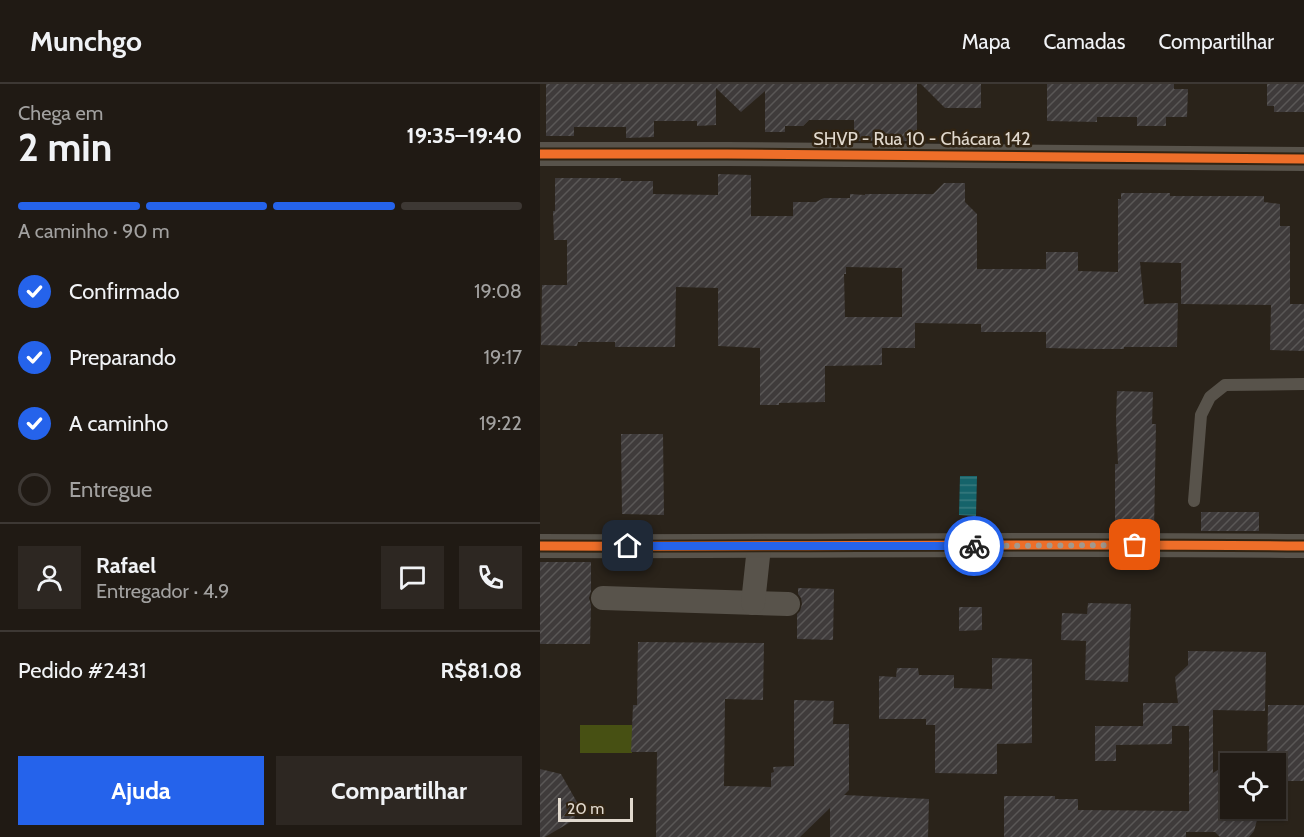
<!DOCTYPE html>
<html lang="pt">
<meta charset="utf-8">
<style>
body{margin:0;font-family:Cabin,sans-serif;background:#2d2722;color:#f1f3f6;height:100vh;display:flex;flex-direction:column;font-size:22px;white-space:nowrap}
*{box-sizing:border-box;margin:0}
p{font-size:20px;color:#a2a1a0}
.icon{flex:none;width:33px;height:33px;fill:none;stroke:currentColor;stroke-width:2;stroke-linecap:round;stroke-linejoin:round}
.map{position:relative;flex:1;overflow:hidden}
.drawer{display:flex;flex-direction:column;background:#201a14;width:540px}
.drawer>*{flex:none}
.tools{position:absolute;left:680px;top:669px;display:grid;gap:12px}
.tools a{display:grid;place-items:center;width:66px;height:66px;border-radius:0px;background:#201a14;box-shadow:0 2px 4px #0004,0 0 0 2px #3d3834;font-size:30px}
.scale{position:absolute;left:18px;bottom:15px;width:75px;box-sizing:border-box;padding-left:6px;border:3px solid #e1d9ce;border-top:0;font-size:16px;line-height:21px;white-space:nowrap;color:#e1d9ce;-webkit-text-stroke:4px #312413;paint-order:stroke}
.pin{position:absolute;display:grid;place-items:center;width:51px;height:51px;color:#fff;margin:-26px;border-radius:12px;box-shadow:0 3px 9px #0006}
.courier{position:absolute;display:grid;place-items:center;width:60px;height:60px;margin:-30px;border:4px solid #2563eb;border-radius:50%;background:#fff;color:#222;box-shadow:0 2px 8px #0007}
.head em{font-style:normal;font-weight:700}
.head div{display:flex;flex-direction:column-reverse}
.head{display:flex;align-items:center;justify-content:space-between;height:102px;padding:0 18px}
h1{font-size:39px;font-weight:700;line-height:45px}
.bar{display:grid;grid-template-columns:repeat(4,1fr);gap:9px 6px;align-content:center;height:72px;padding:0 18px}
.bar i{height:8px;border-radius:4px;background:#3d3834}
.bar .selected{background:#2563eb}
.bar p{grid-column:span 4}
.line{display:flex;align-items:center;gap:15px;padding:0 18px;border-top:2px solid #3d3834}
.line div{flex:1}
.round{display:grid;place-items:center;flex:none;width:63px;height:63px;border-radius:0px;background:#2d2722}
ol{padding:0 18px;list-style:none}
li{display:flex;align-items:center;gap:18px;height:66px}
li p{margin-inline-start:auto}
li .icon{padding:6px;border-radius:50%;background:#2563eb;color:#fff;stroke-width:4}
li:last-child{color:#a2a1a0}
li i{width:33px;height:33px;border:3px solid #3d3834;border-radius:50%}
.cta{display:flex;gap:12px;margin-top:auto;padding:12px 18px}
.cta a{flex:1;height:69px;border-radius:0px;background:#2563eb;color:#fff;font-size:24px;font-weight:700;line-height:69px;text-align:center}
.cta a+a{background:#2d2722;color:#f1f3f6}
header{display:flex;align-items:center;gap:36px;box-sizing:border-box;height:84px;padding:0 30px;background:#201a14;border-bottom:2px solid #3d3834}
header strong{font-size:28px}
nav{display:flex;gap:33px;margin-inline-start:auto;font-size:21px}
main{display:flex;flex:1;min-height:0}
.map>svg:first-child{display:block}
</style>
<header>
<strong>Munchgo</strong>
<nav><a>Mapa</a><a>Camadas</a><a>Compartilhar</a></nav>
</header>
<main>
<section class="drawer">
<div class="head"><div><h1>2 min</h1><p>Chega em</p></div><em>19:35–19:40</em></div>
<div class="bar"><i class="selected"></i><i class="selected"></i><i class="selected"></i><i></i><p>A caminho · 90 m</p></div>
<ol>
<li><svg class="icon" aria-label="check" viewBox="0 0 24 24"><path d="M5 12l5 5 9-10"/></svg>Confirmado<p>19:08</p></li>
<li><svg class="icon" aria-label="check" viewBox="0 0 24 24"><path d="M5 12l5 5 9-10"/></svg>Preparando<p>19:17</p></li>
<li><svg class="icon" aria-label="check" viewBox="0 0 24 24"><path d="M5 12l5 5 9-10"/></svg>A caminho<p>19:22</p></li>
<li><i></i>Entregue</li>
</ol>
<div class="line" style="height:108px"><a class="round"><svg class="icon" aria-label="person" viewBox="0 0 24 24"><circle cx="12" cy="8" r="4"/><path d="M4 21q1-7 8-7t8 7"/></svg></a><div><b>Rafael</b><p>Entregador · 4.9</p></div><a class="round"><svg class="icon" aria-label="chat" viewBox="0 0 24 24"><path d="M4 5h16v11H9l-5 4z"/></svg></a><a class="round"><svg class="icon" aria-label="phone" viewBox="0 0 24 24"><path d="M5 4h4l2 5-3 2q2 4 5 5l2-3 5 2v4C11 20 4 13 5 4z"/></svg></a></div>
<div class="line" style="height:78px"><div>Pedido #2431</div><b>R$81.08</b></div>
<div class="cta"><a>Ajuda</a><a>Compartilhar</a></div>
</section>
<div class="map">
<svg width="764" height="753" viewBox="0 0 764 753">
<defs>
<pattern id="water-rules" width="6" height="5" patternUnits="userSpaceOnUse" patternTransform="scale(1.5)"><rect width="6" height="5" fill="#15636a"/><path d="M0 2.5h6" fill="none" stroke="#37797e"/></pattern>
<pattern id="building-hatch" width="6" height="6" patternUnits="userSpaceOnUse" patternTransform="scale(1.5)"><rect width="6" height="6" fill="#3f3b3b"/><path d="M-1 1l2-2M0 6l6-6M5 7l2-2" fill="none" stroke="#5a5756"/></pattern>
</defs>
<rect width="100%" height="100%" fill="#2a231a"/>
<rect fill="#475013" x="40" y="641" width="52" height="28"/>
<polygon fill="url(#water-rules)" points="420,392 437,392 436,432 419,431"/>
<g fill="url(#building-hatch)" fill-rule="evenodd">
<polygon points="6,0 377,0 377,48 371,48 371,57 314,57 314,36 269,36 263,42 245,42 245,48 225,48 225,7 201,28 176,4 176,41 157,42 157,37 114,37 114,53 86,54 86,43 34,43 34,52 6,52"/>
<polygon points="381,0 441,0 441,24 405,24"/>
<polygon points="507,0 634,0 634,5 648,5 647,33 626,33 626,42 597,42 597,33 557,33 557,38 507,37"/>
<polygon points="727,0 764,0 764,28 734,28 734,22 727,22"/>
<path d="M178,90L211,91V132H253V118H276L284,114H310V110L325,111V110H393L404,99H425V118L437,130V185H506V168H538V187L578,188V115H581V109H630V112H724V118L740,120V142H750V220H764V267L730,266L731,221L641,220V179L600,178L604,220L638,219L637,263H584V265H557L506,264V248H441V240L375,239V264H342V281L285,282V318L239,319V321H220V264L178,262V204L136,203L135,263H75V258H38L37,262L1,261L2,201H27V156H14L13,127H15V94H81V97H113V110L178,111ZM306,183L362,184V233H305L304,190H306Z"/>
<polygon points="577,307 613,308 612,340 616,340 614,447 575,446 575,380 578,380 576,335"/>
<polygon points="81,350 123,350 124,431 82,430"/>
<rect x="661" y="428" width="58" height="19"/>
<polygon points="0,478 51,478 51,507 49,514 51,521 50,560 0,560"/>
<polygon points="258,504 294,505 293,556 257,555 257,530 260,527 262,520 261,514 258,510"/>
<polygon points="548,519 591,520 588,598 545,596 546,557 521,556 522,529 547,530"/>
<polygon points="419,523 442,523 442,546 419,547"/>
<polygon points="98,558 224,559 223,616 185,615 184,702 231,703 231,689 234,688 233,683 254,682 254,616 294,617 293,640 309,640 309,706 304,711 389,715 388,753 290,753 290,724 260,753 116,753 117,668 91,668 93,621 97,621"/>
<polygon points="648,567 726,568 725,627 673,626 673,689 690,678 690,724 716,724 717,736 714,747 709,753 680,753 675,748 646,748 646,753 464,753 464,712 515,712 515,715 538,715 538,726 649,727 649,642 632,642 632,660 576,661 576,677 555,677 555,642 603,642 603,619 638,619 635,593 648,581"/>
<polygon points="452,574 492,575 492,659 457,660 457,690 395,689 395,641 386,641 386,635 339,635 339,592 356,593 357,584 378,584 379,591 414,591 414,604 452,605"/>
<polygon points="728,621 764,621 764,697 735,697 735,680 727,680"/>
<polygon points="0,685 21,690 38,720 34,736 5,753 0,753"/>
</g>
<g fill="none" stroke-linecap="round" stroke-linejoin="round">
<polyline stroke="#58534b" stroke-width="12" points="654,417 661,331 670,313 685,301 764,300"/>
<g stroke="#58534b" stroke-width="24">
<polyline points="0,70 187,70 764,75"/>
<path d="M0,462C255,463 509,459 764,462"/>
<polyline points="63,514 248,520"/>
<polyline points="213,519 219,463"/>
</g>
<defs>
<g id="cycleway">
<polyline points="0,70 187,70 764,75"/>
<path d="M0,462C255,463 509,459 764,462"/>
</g>
</defs>
<use href="#cycleway" stroke="#312413" stroke-width="13"/>
<use href="#cycleway" stroke="#ee6e29" stroke-width="9"/>
</g>
<g fill="none" stroke-linecap="round" stroke-linejoin="round">
<polyline stroke="#a1998f" stroke-width="6" stroke-dasharray="0 10.8" points="434,462 595,461"/>
<polyline stroke="#2563eb" stroke-width="8" points="88,462 434,462"/>
</g>
<g text-anchor="middle" dominant-baseline="central" stroke-width="5" stroke-linejoin="round" paint-order="stroke">
<g font-size="18" fill="#e1d9ce" stroke="#312413">
<text x="382" y="55">SHVP - Rua 10 - Chácara 142</text>
</g>
</g>
</svg>
<div class="tools">
<a><svg class="icon" aria-label="locate" viewBox="0 0 24 24"><circle cx="12" cy="12" r="6"/><path d="M12 2v4M12 18v4M2 12h4M18 12h4"/></svg></a>
</div>
<div class="scale">20 m</div>
<div class="pin" style="left:595px;top:461px;background:#ea580c"><svg class="icon" aria-label="bag" viewBox="0 0 24 24"><path d="M5 8h14l-1 12H6zM9 8a3 3 0 0 1 6 0"/></svg></div>
<div class="pin" style="left:88px;top:462px;background:#1f2937"><svg class="icon" aria-label="home" viewBox="0 0 24 24"><path d="M3 11l9-7 9 7M6 9v11h12V9"/></svg></div>
<div class="courier" style="left:434px;top:462px"><svg class="icon" aria-label="bike" viewBox="0 0 24 24"><circle cx="6" cy="16" r="4"/><circle cx="18" cy="16" r="4"/><path d="M6 16l4-8h5l3 8M10 8l3 8H6M13 5h3"/></svg></div>
</div>
</main>
